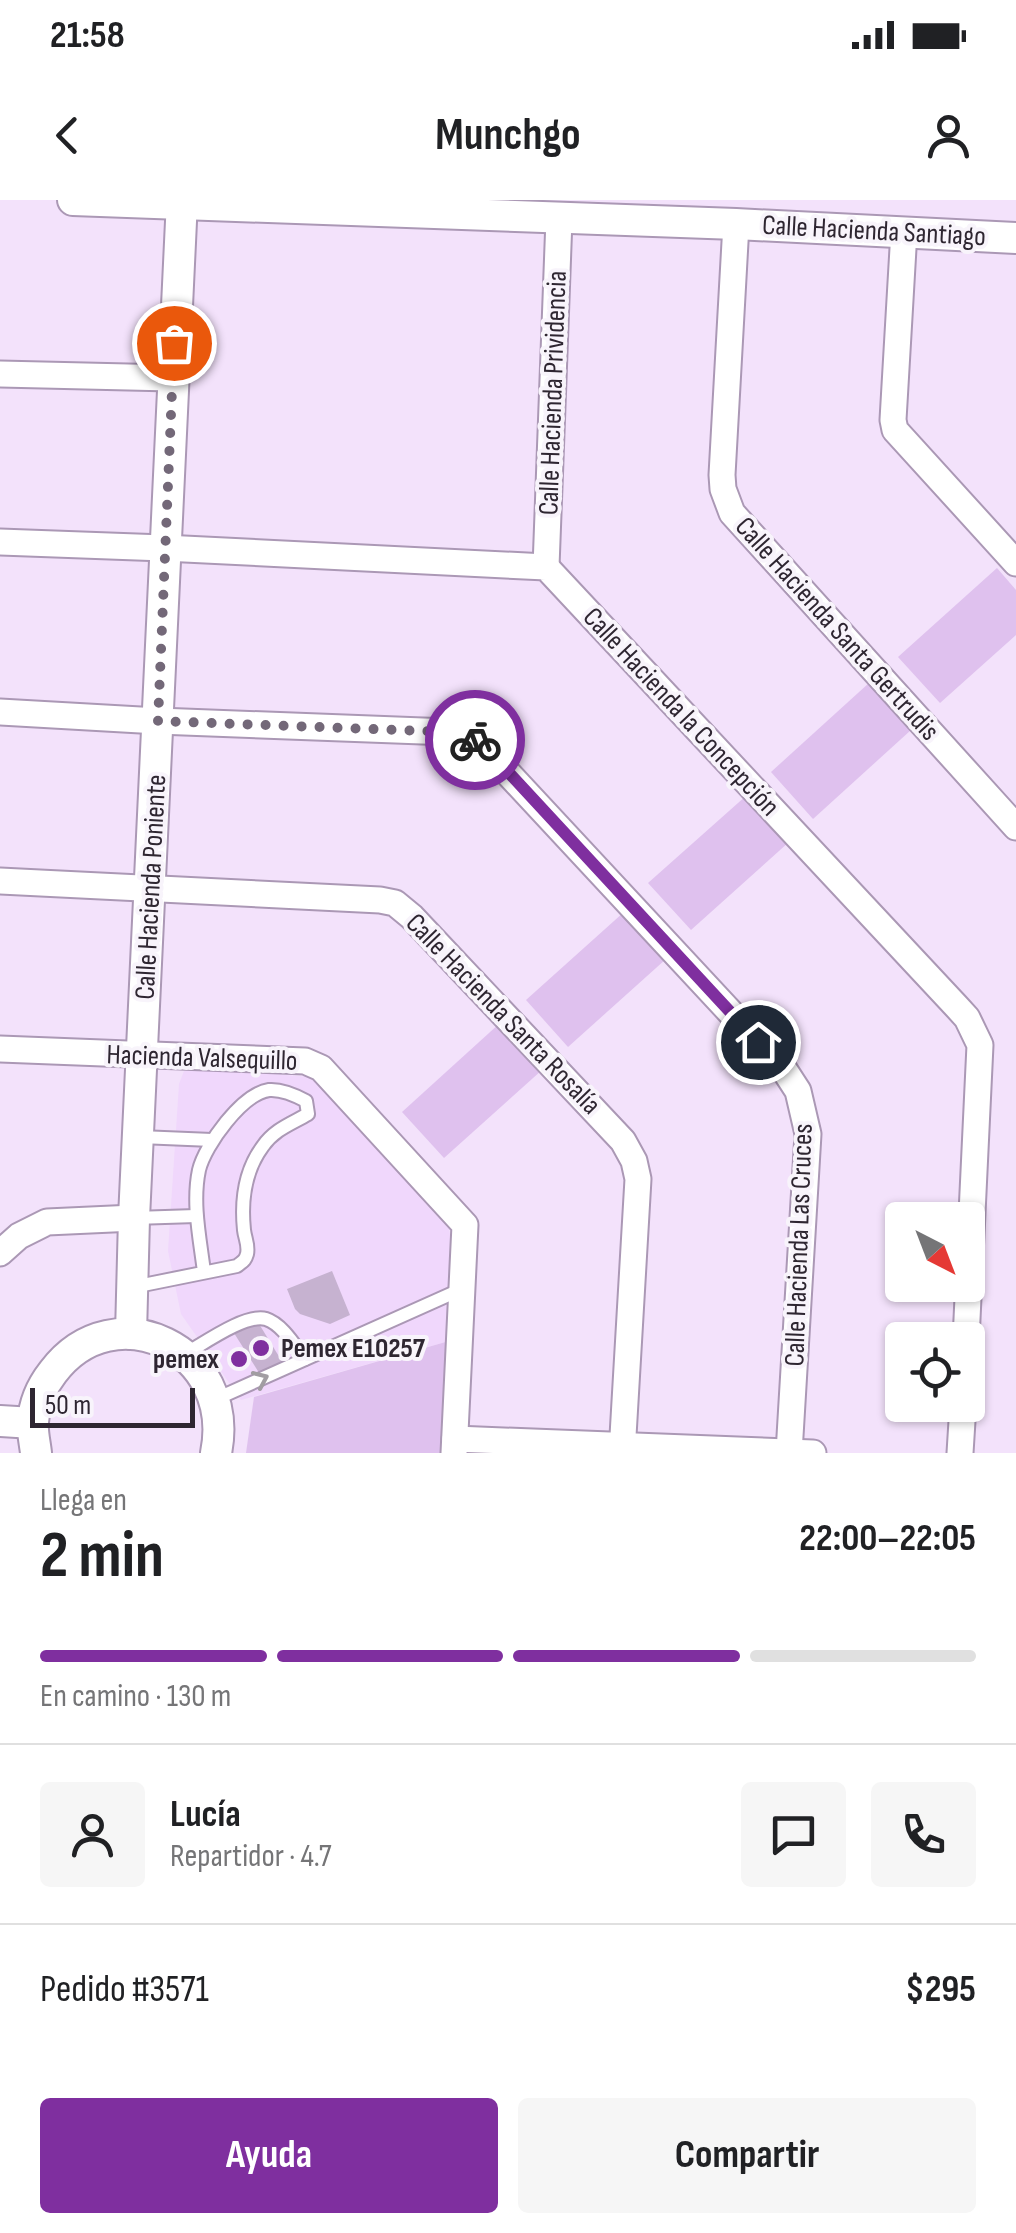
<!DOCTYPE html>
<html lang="es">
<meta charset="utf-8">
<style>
body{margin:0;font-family:"Sofia Sans Condensed",sans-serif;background:#f6f6f6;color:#202124;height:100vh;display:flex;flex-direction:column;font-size:38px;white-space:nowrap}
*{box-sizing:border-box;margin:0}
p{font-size:32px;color:#757577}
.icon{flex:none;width:55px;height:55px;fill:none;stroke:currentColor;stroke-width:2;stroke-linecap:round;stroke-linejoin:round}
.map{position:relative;height:1253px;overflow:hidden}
.sheet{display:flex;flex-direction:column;background:#fff;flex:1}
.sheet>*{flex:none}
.needle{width:65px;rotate:138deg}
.controls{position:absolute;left:885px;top:1002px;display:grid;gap:20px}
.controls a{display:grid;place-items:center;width:100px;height:100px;border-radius:10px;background:#fff;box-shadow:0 2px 8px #0004;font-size:50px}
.scale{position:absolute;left:30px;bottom:25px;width:165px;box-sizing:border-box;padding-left:10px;border:5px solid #2e2631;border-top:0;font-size:28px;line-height:35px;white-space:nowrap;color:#2e2631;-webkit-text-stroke:8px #f8f4fb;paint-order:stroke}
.pin{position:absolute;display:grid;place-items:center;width:85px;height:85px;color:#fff;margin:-42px;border:5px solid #fff;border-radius:50%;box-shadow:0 2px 10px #0007}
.courier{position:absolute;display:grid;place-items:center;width:100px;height:100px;margin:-50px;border:8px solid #7f2f9f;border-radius:50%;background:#fff;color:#222;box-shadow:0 2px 12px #0007}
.head em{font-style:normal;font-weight:700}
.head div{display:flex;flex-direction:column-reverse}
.head{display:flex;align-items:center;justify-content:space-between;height:170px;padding:0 40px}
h1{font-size:65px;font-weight:700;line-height:75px}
.bar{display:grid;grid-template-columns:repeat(4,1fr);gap:15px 10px;align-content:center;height:120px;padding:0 40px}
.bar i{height:12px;border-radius:8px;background:#e0e0e0}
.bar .active{background:#7f2f9f}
.bar p{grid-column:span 4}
.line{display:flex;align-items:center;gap:25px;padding:0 40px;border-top:2px solid #e0e0e0}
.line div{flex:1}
.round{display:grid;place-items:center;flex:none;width:105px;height:105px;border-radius:10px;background:#f6f6f6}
.action{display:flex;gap:20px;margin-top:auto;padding:20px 40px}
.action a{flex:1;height:115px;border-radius:10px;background:#7f2f9f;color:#fff;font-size:40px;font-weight:700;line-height:115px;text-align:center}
.action a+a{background:#f6f6f6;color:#202124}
.status{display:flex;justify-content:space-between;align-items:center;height:70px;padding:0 50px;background:#fff;direction:ltr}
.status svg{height:28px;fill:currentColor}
header{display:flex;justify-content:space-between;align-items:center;height:130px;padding:0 40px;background:#fff;font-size:45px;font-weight:700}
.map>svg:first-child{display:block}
</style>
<div class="status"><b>21:58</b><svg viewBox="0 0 49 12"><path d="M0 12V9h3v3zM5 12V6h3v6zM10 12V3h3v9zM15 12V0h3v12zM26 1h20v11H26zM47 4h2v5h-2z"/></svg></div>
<header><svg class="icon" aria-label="back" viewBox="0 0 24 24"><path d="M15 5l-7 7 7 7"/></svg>Munchgo<svg class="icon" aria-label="person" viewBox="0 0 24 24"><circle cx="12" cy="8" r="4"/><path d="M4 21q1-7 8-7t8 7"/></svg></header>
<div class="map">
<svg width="1016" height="1253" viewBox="0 0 1016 1253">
<rect width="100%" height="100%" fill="#f3e2fb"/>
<polygon fill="#f0d7fc" points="200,868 310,877 324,883 448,1023 450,1034 449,1141 241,1200 181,1114 168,1051 179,884 184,871"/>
<g fill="#dfc1ee">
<polygon points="997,368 1016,390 1016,435 940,503 898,457"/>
<polygon points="869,483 911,530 813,619 771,572"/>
<polygon points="747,595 789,642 691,730 648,683"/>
<polygon points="624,712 666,759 568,847 526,800"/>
<polygon points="500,823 542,870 444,958 402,912"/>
<polygon points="449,1141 445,1253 246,1253 254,1197"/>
</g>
<g fill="#c6b2d0">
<polygon points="332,1071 350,1115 330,1124 300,1114 295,1109 287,1089"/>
<polygon points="256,1119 283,1163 261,1176 234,1133"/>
</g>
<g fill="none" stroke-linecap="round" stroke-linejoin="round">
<defs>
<g id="service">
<polyline points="140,937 212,940"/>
<polyline points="134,1018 196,1016"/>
<path d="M133,1087L237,1066C243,1061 245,1061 247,1054C249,1045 245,1039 244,1030C241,1001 245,970 263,946C275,929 291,924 308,914L306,901C295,895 282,889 269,890C242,894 205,945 199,970C192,1003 200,1039 204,1072"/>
<path d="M185,1154C203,1144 246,1113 266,1119C282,1124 295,1146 305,1159"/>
<polyline points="216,1199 462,1089"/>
</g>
<g id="minor">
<polyline points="736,24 722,275 723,289 732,313 1016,627"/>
<polyline points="904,31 893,220 895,230 1016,363"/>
<polyline points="0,174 171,178"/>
<polyline points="0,342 164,348 546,367 957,807 967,818 980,845 966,1140"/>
<polyline points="546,367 559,19"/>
<polyline points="0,512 158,521 449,532 478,541 785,871 798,891 808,934 789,1253"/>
<polyline points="0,681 380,700 395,703 412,717 623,941 634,961 638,979 622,1253"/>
<polyline points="0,849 305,861 321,868 465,1025 454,1253"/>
<polyline points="0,1053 19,1036 47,1022 134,1018"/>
<polyline points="455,1239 813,1253"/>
<polyline points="960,1253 963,1205"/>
</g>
<g id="tertiary">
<polyline points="73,0 736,24 1016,38"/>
<polyline points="131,1134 134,1018 182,0"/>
<polyline points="0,1221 33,1223"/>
<path d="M36,1253C35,1243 32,1232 33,1222C34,1203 42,1186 53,1172C114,1091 237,1149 216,1253"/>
</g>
</defs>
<use href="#service" stroke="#ab98b5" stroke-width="16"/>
<use href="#minor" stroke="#ab98b5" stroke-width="29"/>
<use href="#tertiary" stroke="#ab98b5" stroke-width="34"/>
<use href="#service" stroke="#fff" stroke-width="12"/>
<use href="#minor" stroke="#fff" stroke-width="25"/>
<use href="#tertiary" stroke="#fff" stroke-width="30"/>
</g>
<defs><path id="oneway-chevron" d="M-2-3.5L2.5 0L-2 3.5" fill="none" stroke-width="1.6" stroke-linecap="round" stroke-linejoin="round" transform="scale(2.5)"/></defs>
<use stroke="#a19da2" href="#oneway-chevron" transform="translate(261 1179) rotate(-24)"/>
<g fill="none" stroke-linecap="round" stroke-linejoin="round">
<polyline stroke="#736878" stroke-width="10" stroke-dasharray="0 18" points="174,143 158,521 450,532 475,540"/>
<polyline stroke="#7f2f9f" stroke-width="12" points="475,540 486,548 758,842"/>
</g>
<g fill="#7f2f9f" stroke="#f8f4fb" stroke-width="4">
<circle cx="261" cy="1148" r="10"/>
<circle cx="239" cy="1159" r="10"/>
</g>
<g text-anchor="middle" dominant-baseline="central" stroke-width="8" stroke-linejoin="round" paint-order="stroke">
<g font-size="28" fill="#2e2631" stroke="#f8f4fb">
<text transform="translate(874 31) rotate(3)">Calle Hacienda Santiago</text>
<text transform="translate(553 193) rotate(-88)">Calle Hacienda Prividencia</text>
<text transform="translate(837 429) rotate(48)">Calle Hacienda Santa Gertrudis</text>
<text transform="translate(681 512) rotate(47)">Calle Hacienda la Concepción</text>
<text transform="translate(151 687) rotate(-87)">Calle Hacienda Poniente</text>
<text transform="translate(503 814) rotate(46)">Calle Hacienda Santa Rosalía</text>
<text transform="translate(202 858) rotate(2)">Hacienda Valsequillo</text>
<text transform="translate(799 1045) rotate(-88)">Calle Hacienda Las Cruces</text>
</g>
<g font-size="28" font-weight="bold" fill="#2e2631" stroke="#f8f4fb" text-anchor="start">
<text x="281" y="1148">Pemex E10257</text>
<text x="219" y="1159" text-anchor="end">pemex</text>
</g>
</g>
</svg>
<div class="controls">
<a><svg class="needle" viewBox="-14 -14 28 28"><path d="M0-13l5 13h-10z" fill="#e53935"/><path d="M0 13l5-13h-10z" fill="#757577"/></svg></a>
<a><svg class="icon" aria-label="locate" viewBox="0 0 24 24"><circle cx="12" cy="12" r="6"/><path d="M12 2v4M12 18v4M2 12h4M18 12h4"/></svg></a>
</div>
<div class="scale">50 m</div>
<div class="pin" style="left:174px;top:143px;background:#ea580c"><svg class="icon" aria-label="bag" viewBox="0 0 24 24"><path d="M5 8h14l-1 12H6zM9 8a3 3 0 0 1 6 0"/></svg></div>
<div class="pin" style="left:758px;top:842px;background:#1f2937"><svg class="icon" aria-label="home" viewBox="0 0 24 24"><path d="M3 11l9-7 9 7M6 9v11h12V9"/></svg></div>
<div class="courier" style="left:475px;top:540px"><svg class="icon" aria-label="bike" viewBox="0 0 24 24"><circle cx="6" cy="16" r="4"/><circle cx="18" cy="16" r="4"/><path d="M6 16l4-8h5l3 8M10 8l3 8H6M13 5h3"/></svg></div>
</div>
<section class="sheet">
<div class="head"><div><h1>2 min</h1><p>Llega en</p></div><em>22:00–22:05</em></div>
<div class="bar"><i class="active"></i><i class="active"></i><i class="active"></i><i></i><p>En camino · 130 m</p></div>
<div class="line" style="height:180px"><a class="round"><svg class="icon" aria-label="person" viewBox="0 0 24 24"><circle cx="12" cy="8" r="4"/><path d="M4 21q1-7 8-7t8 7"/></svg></a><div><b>Lucía</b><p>Repartidor · 4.7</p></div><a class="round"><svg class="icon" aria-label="chat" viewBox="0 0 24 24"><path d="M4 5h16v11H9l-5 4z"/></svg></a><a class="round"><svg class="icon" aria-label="phone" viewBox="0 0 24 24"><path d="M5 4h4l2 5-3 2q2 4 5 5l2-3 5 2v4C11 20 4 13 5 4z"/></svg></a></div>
<div class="line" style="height:130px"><div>Pedido #3571</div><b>$295</b></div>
<div class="action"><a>Ayuda</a><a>Compartir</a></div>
</section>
